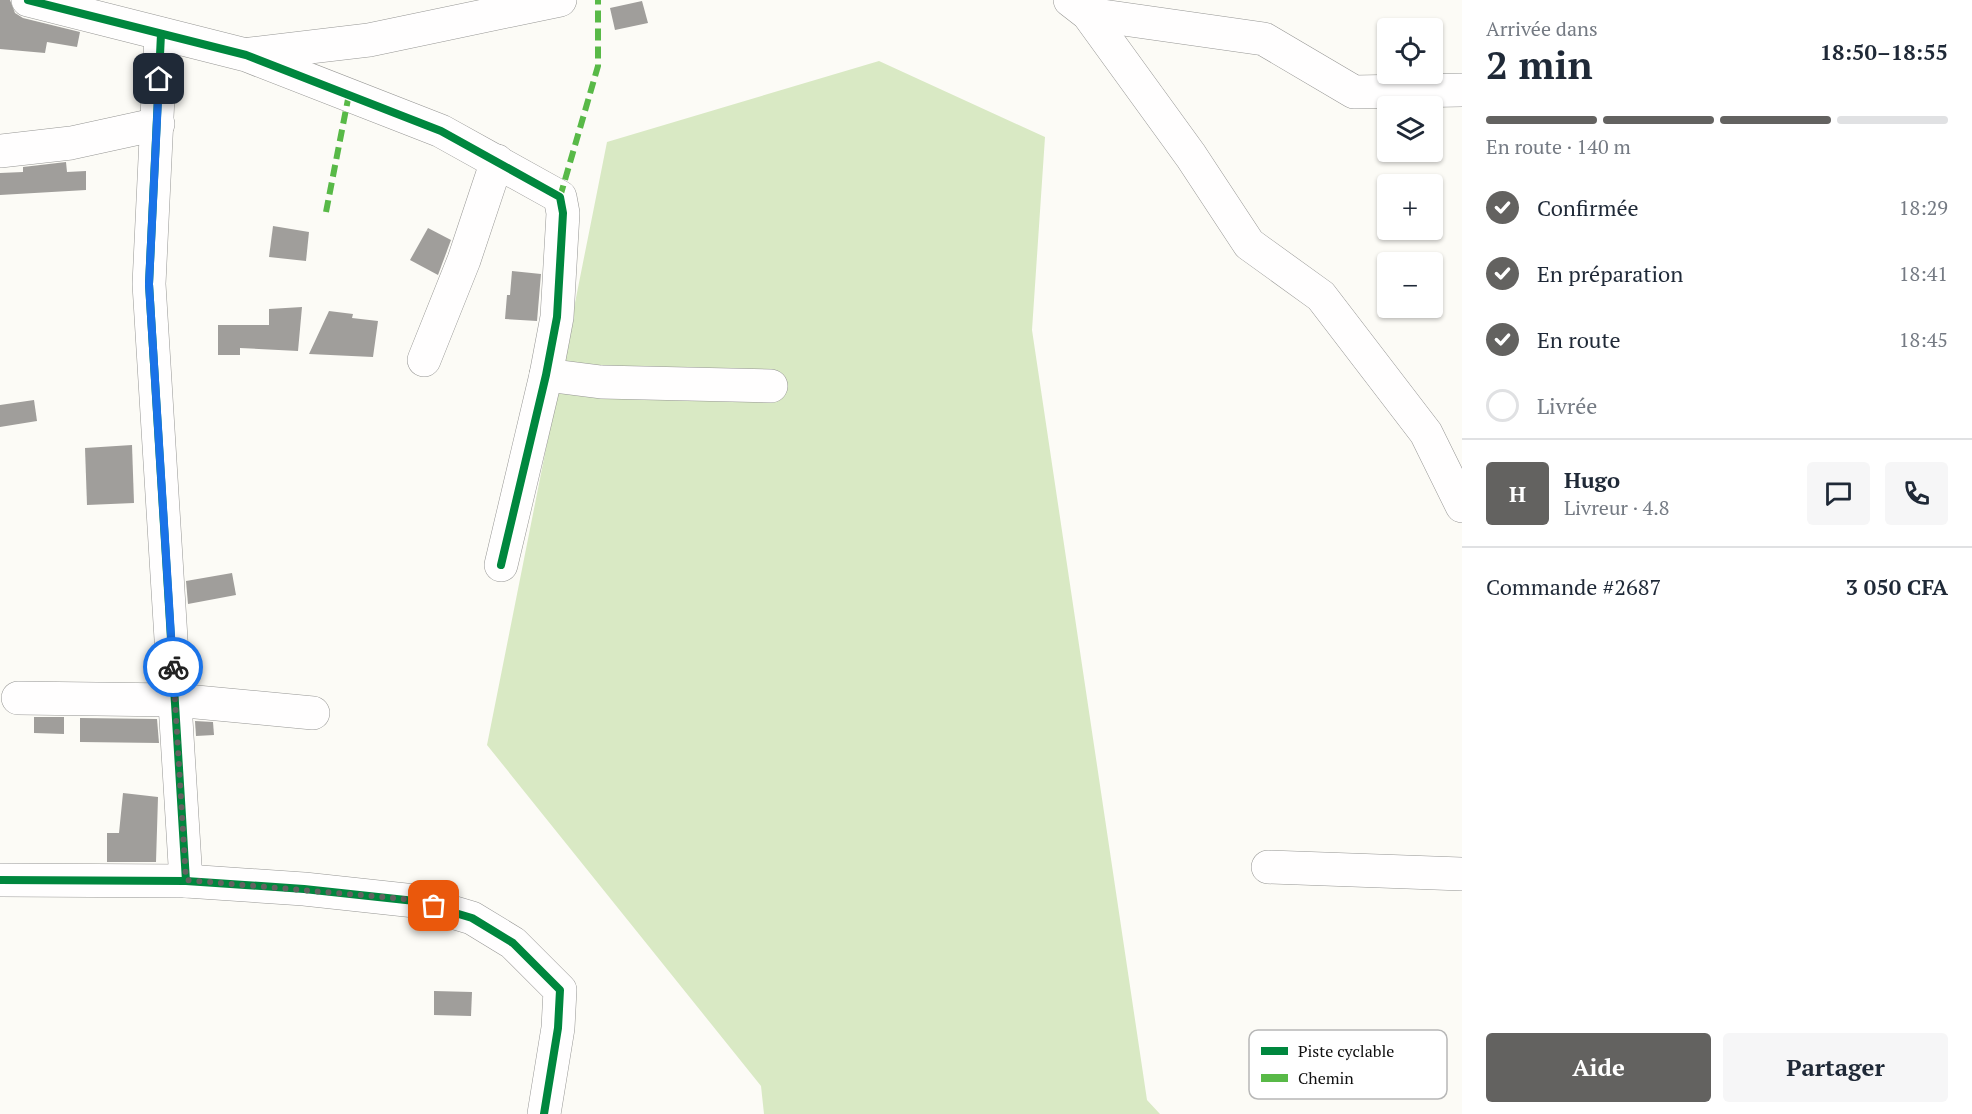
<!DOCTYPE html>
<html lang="fr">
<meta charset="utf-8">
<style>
body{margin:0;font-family:"PT Serif",serif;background:#f6f6f7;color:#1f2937;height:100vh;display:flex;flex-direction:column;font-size:22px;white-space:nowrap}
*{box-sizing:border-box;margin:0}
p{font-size:20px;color:#747a83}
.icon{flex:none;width:33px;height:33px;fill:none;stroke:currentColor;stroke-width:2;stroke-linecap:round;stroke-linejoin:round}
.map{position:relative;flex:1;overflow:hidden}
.details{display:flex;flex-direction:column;background:#fff;width:510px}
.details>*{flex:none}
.fabs{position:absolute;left:1377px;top:18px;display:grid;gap:12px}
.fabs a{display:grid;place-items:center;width:66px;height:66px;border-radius:6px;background:#fff;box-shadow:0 2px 4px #0004;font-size:30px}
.pin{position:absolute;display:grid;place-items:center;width:51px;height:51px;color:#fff;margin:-26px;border-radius:12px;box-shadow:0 3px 9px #0006}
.courier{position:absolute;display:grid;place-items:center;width:60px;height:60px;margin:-30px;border:4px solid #1a73e8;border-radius:50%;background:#fff;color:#222;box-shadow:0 2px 8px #0007}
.overview em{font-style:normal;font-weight:700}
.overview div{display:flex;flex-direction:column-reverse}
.overview{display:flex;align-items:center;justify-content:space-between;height:102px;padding:0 24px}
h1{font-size:39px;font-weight:700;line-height:45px}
.bar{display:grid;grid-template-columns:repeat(4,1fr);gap:9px 6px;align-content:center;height:72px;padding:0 24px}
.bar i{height:8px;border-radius:4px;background:#e0e1e3}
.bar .current{background:#636260}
.bar p{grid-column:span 4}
.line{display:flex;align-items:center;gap:15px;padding:0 24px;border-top:2px solid #e0e1e3}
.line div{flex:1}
.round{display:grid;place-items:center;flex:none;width:63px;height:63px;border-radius:6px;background:#f6f6f7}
ol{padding:0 24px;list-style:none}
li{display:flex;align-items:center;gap:18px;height:66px}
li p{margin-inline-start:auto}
li .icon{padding:6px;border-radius:50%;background:#636260;color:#fff;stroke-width:4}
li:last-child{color:#747a83}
li i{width:33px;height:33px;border:3px solid #e0e1e3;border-radius:50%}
.action{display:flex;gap:12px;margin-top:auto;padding:12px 24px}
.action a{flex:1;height:69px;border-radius:6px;background:#636260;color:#fff;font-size:24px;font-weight:700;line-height:69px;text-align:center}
.action a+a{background:#f6f6f7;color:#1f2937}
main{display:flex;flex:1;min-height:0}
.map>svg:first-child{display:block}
</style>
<main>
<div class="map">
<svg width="1462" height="1114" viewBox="0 0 1462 1114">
<rect width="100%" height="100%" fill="#fcfbf6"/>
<polygon fill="#d9e9c4" points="879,61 1045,137 1032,330 1147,1100 1160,1114 764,1114 761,1086 487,745 607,142"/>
<g fill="#a09e9b">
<polygon points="0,0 10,0 15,13 23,18 80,32 77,47 47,42 45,53 0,49"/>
<polygon points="642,1 648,23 615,30 610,8"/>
<polygon points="66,162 67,172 86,171 86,190 0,195 0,173 23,172 23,167"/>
<polygon points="273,226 309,232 306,261 269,257"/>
<polygon points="428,228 451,240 438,275 410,260"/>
<polygon points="512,271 541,274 537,321 505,319 507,295 510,295"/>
<polygon points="302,307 298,351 240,348 240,355 218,355 218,325 269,325 269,309"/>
<polygon points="329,311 353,314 352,318 378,321 373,357 309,354"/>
<polygon points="34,400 37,421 0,427 0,405"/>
<polygon points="132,445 134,503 87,505 85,448"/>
<polygon points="232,573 236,595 188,604 186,581"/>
<polygon points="34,717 64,717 64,734 34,733"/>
<polygon points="80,718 157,719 159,743 80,742"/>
<polygon points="195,721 213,722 214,735 196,736"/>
<polygon points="123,793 158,797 156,862 107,862 107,833 119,833"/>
<polygon points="434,991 472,992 471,1016 434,1015"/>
</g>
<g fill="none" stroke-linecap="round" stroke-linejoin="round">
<defs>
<g id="minor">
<polyline points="28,0 246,55 441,131 560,197 563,213 557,317 546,375 501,565"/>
<polyline points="1070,0 1088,14 1191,156 1249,244 1321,296 1426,433 1462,506"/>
<polyline points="1088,14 1264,39 1354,92 1462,90"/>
<polyline points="161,34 149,284 186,881"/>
<polyline points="251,54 369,40 560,0"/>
<polyline points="0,151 71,143 158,124"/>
<polyline points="424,360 464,260 497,161"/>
<polyline points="546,375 601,382 771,386"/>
<polyline points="18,698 175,700 313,713"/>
<polyline points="1268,867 1462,874"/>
<polyline points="0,880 186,881 304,889 415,901 472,918 513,943 560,990 558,1028 544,1114"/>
</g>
</defs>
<use href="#minor" stroke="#969694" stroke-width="34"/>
<use href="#minor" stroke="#fffefe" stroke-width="33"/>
<g stroke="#58b947" stroke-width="6" stroke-dasharray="12 6" stroke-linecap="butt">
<polyline points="560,197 598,66 598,0"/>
<polyline points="326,212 349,94"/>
</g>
<defs>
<g id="cycleway">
<polyline points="28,0 246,55 441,131 560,197 563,213 557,317 546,375 501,565"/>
<polyline points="161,34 149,284 186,881"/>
<polyline points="0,880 186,881 304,889 415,901 472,918 513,943 560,990 558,1028 544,1114"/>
</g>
</defs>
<use href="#cycleway" stroke="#fff" stroke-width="11"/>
<use href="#cycleway" stroke="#00873e" stroke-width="8"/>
</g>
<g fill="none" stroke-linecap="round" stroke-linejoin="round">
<polyline stroke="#636260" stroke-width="6" stroke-dasharray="0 10.8" points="173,667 186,880 371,896 415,900 434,906"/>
<polyline stroke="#1a73e8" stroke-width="8" points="159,79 149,284 173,667"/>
</g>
<rect x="1249" y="1030" width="198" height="69" rx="9" fill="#fff" stroke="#b7b7b7" stroke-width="1.5"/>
<rect x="1261" y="1047" width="27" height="8" fill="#00873e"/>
<rect x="1261" y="1074" width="27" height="8" fill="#58b947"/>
<g font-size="16" fill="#101010">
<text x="1298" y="1057">Piste cyclable</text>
<text x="1298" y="1084">Chemin</text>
</g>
</svg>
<div class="fabs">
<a><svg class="icon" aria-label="locate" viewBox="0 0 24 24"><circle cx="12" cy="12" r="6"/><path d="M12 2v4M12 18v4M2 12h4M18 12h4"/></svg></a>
<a><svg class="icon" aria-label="layers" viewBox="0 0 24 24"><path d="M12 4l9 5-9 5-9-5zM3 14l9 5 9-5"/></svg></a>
<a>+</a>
<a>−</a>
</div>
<div class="pin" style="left:434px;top:906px;background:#ea580c"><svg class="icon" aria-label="bag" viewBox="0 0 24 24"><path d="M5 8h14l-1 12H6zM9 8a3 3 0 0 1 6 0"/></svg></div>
<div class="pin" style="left:159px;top:79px;background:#1f2937"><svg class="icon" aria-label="home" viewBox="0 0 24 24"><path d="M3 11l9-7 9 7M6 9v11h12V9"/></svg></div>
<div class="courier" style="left:173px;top:667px"><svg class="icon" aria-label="bike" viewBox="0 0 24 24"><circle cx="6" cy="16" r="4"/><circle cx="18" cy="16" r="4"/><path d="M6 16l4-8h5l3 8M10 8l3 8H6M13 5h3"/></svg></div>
</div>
<section class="details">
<div class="overview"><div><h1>2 min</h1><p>Arrivée dans</p></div><em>18:50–18:55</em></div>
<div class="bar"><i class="current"></i><i class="current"></i><i class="current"></i><i></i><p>En route · 140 m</p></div>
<ol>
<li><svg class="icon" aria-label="check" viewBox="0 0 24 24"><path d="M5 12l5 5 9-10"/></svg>Confirmée<p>18:29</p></li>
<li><svg class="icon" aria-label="check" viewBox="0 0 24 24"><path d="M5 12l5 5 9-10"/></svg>En préparation<p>18:41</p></li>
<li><svg class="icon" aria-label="check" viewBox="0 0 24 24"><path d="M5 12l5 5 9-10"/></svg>En route<p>18:45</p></li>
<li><i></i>Livrée</li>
</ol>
<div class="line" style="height:108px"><b class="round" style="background:#636260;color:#fff">H</b><div><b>Hugo</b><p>Livreur · 4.8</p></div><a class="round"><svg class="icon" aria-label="chat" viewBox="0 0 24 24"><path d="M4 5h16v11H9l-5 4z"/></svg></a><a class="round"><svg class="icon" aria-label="phone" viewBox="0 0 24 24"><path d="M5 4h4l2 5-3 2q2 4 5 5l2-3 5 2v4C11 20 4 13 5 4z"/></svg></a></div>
<div class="line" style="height:78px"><div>Commande #2687</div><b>3 050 CFA</b></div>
<div class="action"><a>Aide</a><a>Partager</a></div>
</section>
</main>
